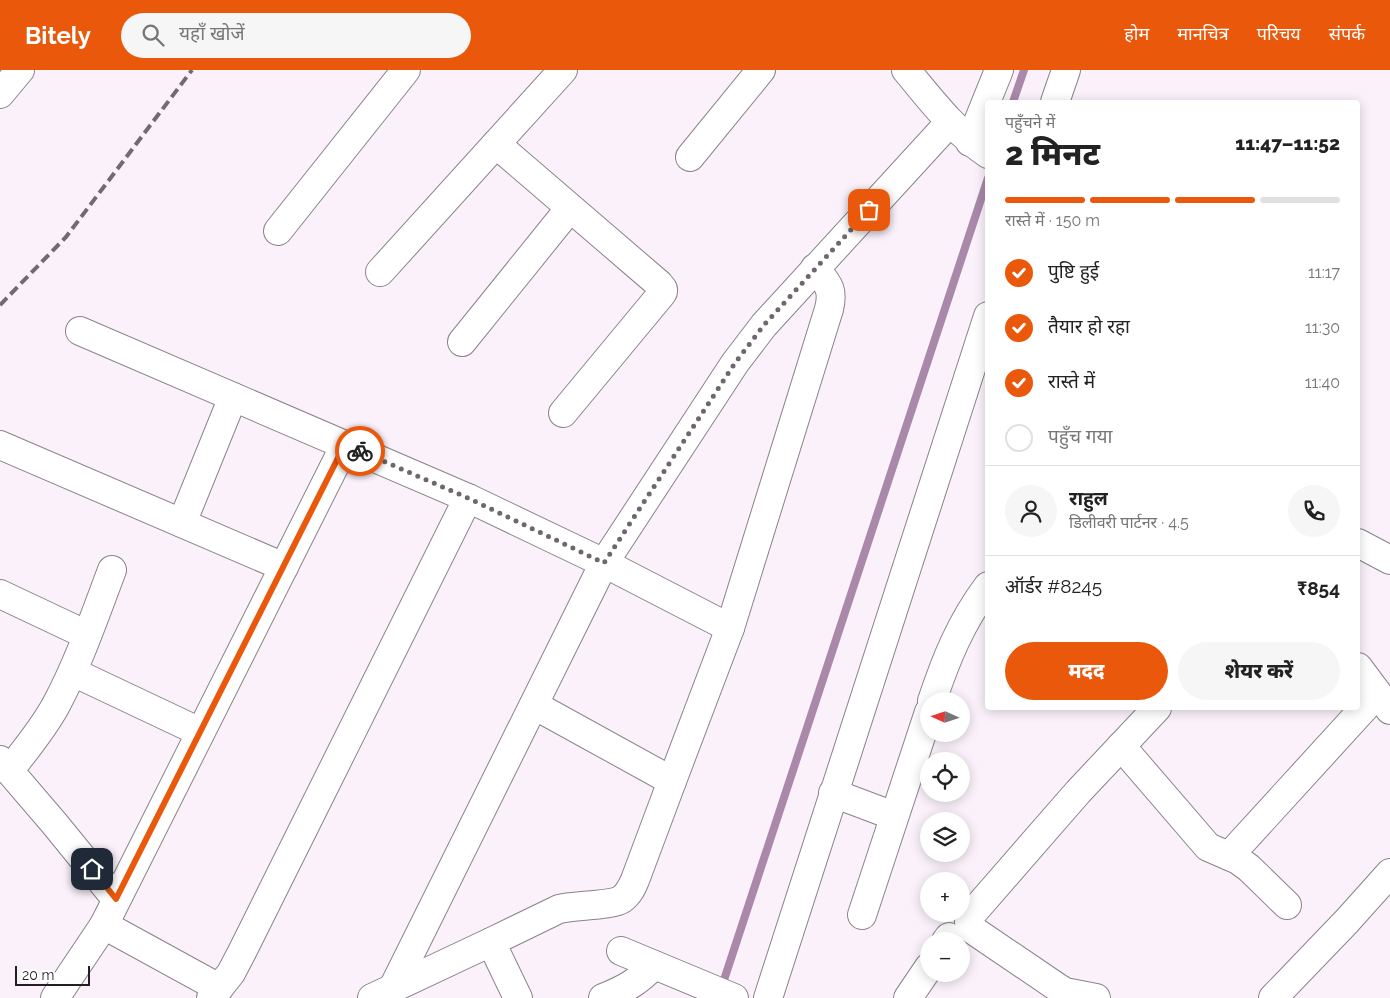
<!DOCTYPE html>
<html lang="hi">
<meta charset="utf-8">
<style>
body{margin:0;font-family:Raleway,"Noto Sans Devanagari",sans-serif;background:#f6f6f6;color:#222;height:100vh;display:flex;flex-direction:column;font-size:19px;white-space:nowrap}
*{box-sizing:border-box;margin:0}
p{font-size:16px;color:#767676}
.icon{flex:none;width:28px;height:28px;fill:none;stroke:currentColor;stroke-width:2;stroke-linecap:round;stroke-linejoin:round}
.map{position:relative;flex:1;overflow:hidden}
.side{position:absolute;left:985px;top:30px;width:375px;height:610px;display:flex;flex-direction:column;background:#fff;border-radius:5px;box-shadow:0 2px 12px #0003}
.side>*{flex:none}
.needle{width:32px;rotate:273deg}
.fabs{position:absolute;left:920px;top:622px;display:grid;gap:10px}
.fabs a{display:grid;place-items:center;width:50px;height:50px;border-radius:50%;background:#fff;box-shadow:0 2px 12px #0003;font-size:25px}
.scale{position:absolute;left:15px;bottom:12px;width:75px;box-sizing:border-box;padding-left:5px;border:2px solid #221e22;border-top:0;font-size:14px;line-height:18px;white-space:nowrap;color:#221e22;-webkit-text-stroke:4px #fff;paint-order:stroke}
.pin{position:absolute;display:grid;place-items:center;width:42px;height:42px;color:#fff;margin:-21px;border-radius:10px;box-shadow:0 2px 8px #0006}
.courier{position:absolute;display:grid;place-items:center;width:50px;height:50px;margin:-25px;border:4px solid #ea580c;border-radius:50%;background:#fff;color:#222;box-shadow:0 1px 6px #0007}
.headline em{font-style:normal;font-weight:800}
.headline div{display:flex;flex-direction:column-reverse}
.headline{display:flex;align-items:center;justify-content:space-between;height:85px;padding:0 20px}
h1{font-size:32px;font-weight:800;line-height:38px}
.bar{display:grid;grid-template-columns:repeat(4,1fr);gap:8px 5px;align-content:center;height:60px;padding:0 20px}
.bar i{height:6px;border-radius:4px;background:#e0e0e0}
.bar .on{background:#ea580c}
.bar p{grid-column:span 4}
.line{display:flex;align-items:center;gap:12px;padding:0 20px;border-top:1px solid #e0e0e0}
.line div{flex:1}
.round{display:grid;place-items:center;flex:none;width:52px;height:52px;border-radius:26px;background:#f6f6f6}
ol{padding:0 20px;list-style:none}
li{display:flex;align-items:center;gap:15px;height:55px}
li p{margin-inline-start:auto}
li .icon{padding:5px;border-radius:50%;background:#ea580c;color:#fff;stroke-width:4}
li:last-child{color:#767676}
li i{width:28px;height:28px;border:2px solid #e0e0e0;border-radius:50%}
.primary-button{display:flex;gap:10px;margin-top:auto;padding:10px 20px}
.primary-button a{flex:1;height:58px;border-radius:30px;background:#ea580c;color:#fff;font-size:20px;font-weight:800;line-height:58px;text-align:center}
.primary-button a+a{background:#f6f6f6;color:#222}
header{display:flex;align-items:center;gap:30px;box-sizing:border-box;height:70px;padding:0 25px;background:#ea580c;color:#fff}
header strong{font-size:24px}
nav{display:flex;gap:28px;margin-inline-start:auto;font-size:18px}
.search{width:350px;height:45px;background:#f6f6f6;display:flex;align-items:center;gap:12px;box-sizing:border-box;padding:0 18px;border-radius:28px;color:#767676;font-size:19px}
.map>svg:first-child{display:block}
</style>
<header>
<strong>Bitely</strong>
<div class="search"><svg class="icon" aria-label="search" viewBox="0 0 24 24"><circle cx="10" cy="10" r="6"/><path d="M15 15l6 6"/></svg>यहाँ खोजें</div>
<nav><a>होम</a><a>मानचित्र</a><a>परिचय</a><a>संपर्क</a></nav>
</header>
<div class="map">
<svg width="1390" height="928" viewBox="0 0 1390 928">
<rect width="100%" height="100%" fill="#faf1fb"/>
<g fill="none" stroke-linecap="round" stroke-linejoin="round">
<g stroke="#a988aa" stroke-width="8">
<polyline points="1013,32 1024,0"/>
<polyline points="721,919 988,108"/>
</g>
<defs>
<g id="minor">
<polyline points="0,24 20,0"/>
<polyline points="1055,32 1066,0"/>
<polyline points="970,72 999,0"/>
<polyline points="496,74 659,214 663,219 663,222 660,226 563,343"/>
<polyline points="690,87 761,0"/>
<polyline points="278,161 406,0"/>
<polyline points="380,202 563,0"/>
<polyline points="80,261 468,428 604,493 730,558"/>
<polyline points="462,272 570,138"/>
<polyline points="0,375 284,497"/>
<polyline points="182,453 233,327"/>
<polyline points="0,524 87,565"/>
<polyline points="1358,597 1390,640"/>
<polyline points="73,602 200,662"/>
<path d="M932,631C946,589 961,552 988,516"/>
<polyline points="534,635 672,711"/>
<polyline points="1121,676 1208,777 1238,790 1249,798 1287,835"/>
<polyline points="0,690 54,753 116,829"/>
<path d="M9,701C26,679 43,659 56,635C79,592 95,545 112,500"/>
<polyline points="833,723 894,746"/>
<polyline points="1229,786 1377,624"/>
<polyline points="862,845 929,642"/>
<polyline points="104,855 219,918"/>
<polyline points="946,871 949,867"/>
<polyline points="491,872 518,928"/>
<polyline points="621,881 734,928"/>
<polyline points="393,918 604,493 735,293 764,255 950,52"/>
<polyline points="55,928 104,855 345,375"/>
<polyline points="211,928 231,903 242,882 468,428"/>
<path d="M372,928L491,872L559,839C574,835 612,836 622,829C629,824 632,817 635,810L672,711L730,558L829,239C834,219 828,214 815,198"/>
<path d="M603,928C625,919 638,912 654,895"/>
<polyline points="768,928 988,246"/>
<polyline points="908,928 929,897"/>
<polyline points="1096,928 1065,922 1057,917 970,858 969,852 970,846 1078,722 1157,638"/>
<polyline points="1273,928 1347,851 1390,803"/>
</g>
<g id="tertiary">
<path d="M906,0C931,30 955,62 988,84"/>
<polyline points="1358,473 1390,490"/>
</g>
</defs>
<use href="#minor" stroke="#8b828b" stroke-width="30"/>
<use href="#tertiary" stroke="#8b828b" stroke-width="30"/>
<use href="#minor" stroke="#fff" stroke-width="28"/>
<use href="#tertiary" stroke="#fff" stroke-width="28"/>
<polyline stroke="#716b71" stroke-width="4" stroke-dasharray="10 5" stroke-linecap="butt" points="0,235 66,167 192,0"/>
</g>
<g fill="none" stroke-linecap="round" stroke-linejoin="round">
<polyline stroke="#6e686e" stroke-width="5" stroke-dasharray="0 9" points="360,381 468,428 604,493 735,293 764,255 869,140"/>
<polyline stroke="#ea580c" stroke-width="6" points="92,799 116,829 345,374 360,381"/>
</g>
</svg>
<div class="fabs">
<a><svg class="needle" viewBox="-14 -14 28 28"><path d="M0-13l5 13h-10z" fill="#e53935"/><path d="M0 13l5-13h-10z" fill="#767676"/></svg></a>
<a><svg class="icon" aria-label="locate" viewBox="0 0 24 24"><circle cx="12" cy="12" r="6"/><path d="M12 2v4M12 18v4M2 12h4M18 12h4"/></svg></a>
<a><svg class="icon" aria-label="layers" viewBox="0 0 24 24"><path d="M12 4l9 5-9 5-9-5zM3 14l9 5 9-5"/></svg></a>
<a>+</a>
<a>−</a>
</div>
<div class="scale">20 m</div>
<div class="pin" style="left:869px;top:140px;background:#ea580c"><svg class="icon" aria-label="bag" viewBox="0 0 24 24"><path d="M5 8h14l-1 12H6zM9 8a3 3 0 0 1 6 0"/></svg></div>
<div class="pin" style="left:92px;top:799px;background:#1f2937"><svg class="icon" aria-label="home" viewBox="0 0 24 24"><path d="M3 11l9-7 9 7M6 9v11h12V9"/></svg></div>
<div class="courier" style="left:360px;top:381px"><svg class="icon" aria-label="bike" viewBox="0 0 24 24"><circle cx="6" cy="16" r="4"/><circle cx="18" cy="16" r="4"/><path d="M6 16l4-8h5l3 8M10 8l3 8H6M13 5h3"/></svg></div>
<section class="side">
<div class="headline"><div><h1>2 मिनट</h1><p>पहुँचने में</p></div><em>11:47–11:52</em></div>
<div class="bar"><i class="on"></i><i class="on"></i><i class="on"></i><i></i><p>रास्ते में · 150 m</p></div>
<ol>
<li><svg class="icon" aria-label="check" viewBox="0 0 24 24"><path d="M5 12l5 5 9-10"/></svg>पुष्टि हुई<p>11:17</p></li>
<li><svg class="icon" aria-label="check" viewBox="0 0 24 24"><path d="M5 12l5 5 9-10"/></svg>तैयार हो रहा<p>11:30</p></li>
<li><svg class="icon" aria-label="check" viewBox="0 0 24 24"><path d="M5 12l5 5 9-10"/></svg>रास्ते में<p>11:40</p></li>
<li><i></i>पहुँच गया</li>
</ol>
<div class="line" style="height:90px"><a class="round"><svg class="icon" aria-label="person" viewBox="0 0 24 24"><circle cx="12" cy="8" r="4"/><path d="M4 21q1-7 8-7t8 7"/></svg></a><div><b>राहुल</b><p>डिलीवरी पार्टनर · 4.5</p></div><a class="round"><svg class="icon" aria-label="phone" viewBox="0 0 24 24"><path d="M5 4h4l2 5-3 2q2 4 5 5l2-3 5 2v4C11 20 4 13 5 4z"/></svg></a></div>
<div class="line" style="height:65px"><div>ऑर्डर #8245</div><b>₹854</b></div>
<div class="primary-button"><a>मदद</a><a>शेयर करें</a></div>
</section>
</div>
